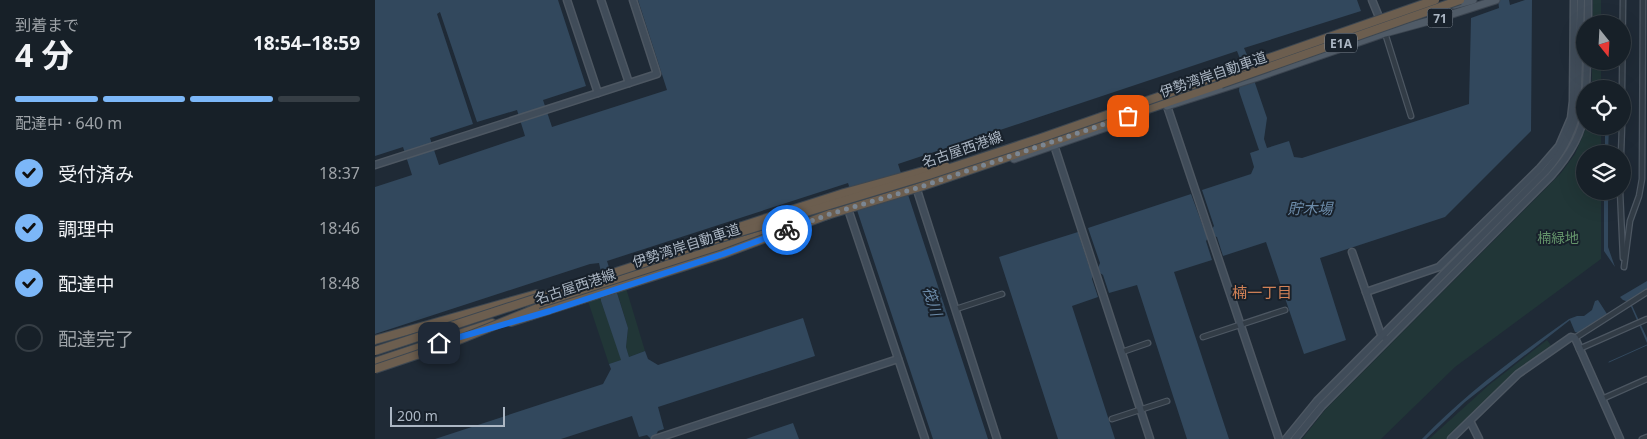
<!DOCTYPE html>
<html lang="ja">
<meta charset="utf-8">
<style>
body{margin:0;font-family:"Noto Sans","Noto Sans JP",sans-serif;background:#242d34;color:#f1f3f6;height:100vh;display:flex;flex-direction:column;font-size:19px;white-space:nowrap}
*{box-sizing:border-box;margin:0}
p{font-size:16px;color:#9ea3a8}
.icon{flex:none;width:28px;height:28px;fill:none;stroke:currentColor;stroke-width:2;stroke-linecap:round;stroke-linejoin:round}
.map{position:relative;flex:1;overflow:hidden}
.details{display:flex;flex-direction:column;background:#172028;width:375px}
.details>*{flex:none}
.needle{width:32px;rotate:162deg}
.buttons{position:absolute;left:1201px;top:15px;display:grid;gap:10px}
.buttons a{display:grid;place-items:center;width:55px;height:55px;border-radius:50%;background:#172028;box-shadow:0 5px 20px #0002,0 0 0 1px #363e45;font-size:25px}
.scale{position:absolute;left:15px;bottom:12px;width:115px;box-sizing:border-box;padding-left:5px;border:2px solid #acb7c4;border-top:0;font-size:14px;line-height:18px;white-space:nowrap;color:#acb7c4;-webkit-text-stroke:4px #18212b;paint-order:stroke}
.pin{position:absolute;display:grid;place-items:center;width:42px;height:42px;color:#fff;margin:-21px;border-radius:10px;box-shadow:0 2px 8px #0006}
.courier{position:absolute;display:grid;place-items:center;width:50px;height:50px;margin:-25px;border:4px solid #1a73e8;border-radius:50%;background:#fff;color:#222;box-shadow:0 1px 6px #0007}
.summary em{font-style:normal;font-weight:700}
.summary div{display:flex;flex-direction:column-reverse}
.summary{display:flex;align-items:center;justify-content:space-between;height:85px;padding:0 15px}
h1{font-size:32px;font-weight:700;line-height:38px}
.bar{display:grid;grid-template-columns:repeat(4,1fr);gap:8px 5px;align-content:center;height:60px;padding:0 15px}
.bar i{height:6px;border-radius:4px;background:#363e45}
.bar .active{background:#7cb7f8}
.bar p{grid-column:span 4}
ol{padding:0 15px;list-style:none}
li{display:flex;align-items:center;gap:15px;height:55px}
li p{margin-inline-start:auto}
li .icon{padding:5px;border-radius:50%;background:#7cb7f8;color:#111;stroke-width:4}
li:last-child{color:#9ea3a8}
li i{width:28px;height:28px;border:2px solid #363e45;border-radius:50%}
main{display:flex;flex:1;min-height:0}
.map>svg:first-child{display:block}
</style>
<main>
<section class="details">
<div class="summary"><div><h1>4 分</h1><p>到着まで</p></div><em>18:54–18:59</em></div>
<div class="bar"><i class="active"></i><i class="active"></i><i class="active"></i><i></i><p>配達中 · 640 m</p></div>
<ol>
<li><svg class="icon" aria-label="check" viewBox="0 0 24 24"><path d="M5 12l5 5 9-10"/></svg>受付済み<p>18:37</p></li>
<li><svg class="icon" aria-label="check" viewBox="0 0 24 24"><path d="M5 12l5 5 9-10"/></svg>調理中<p>18:46</p></li>
<li><svg class="icon" aria-label="check" viewBox="0 0 24 24"><path d="M5 12l5 5 9-10"/></svg>配達中<p>18:48</p></li>
<li><i></i>配達完了</li>
</ol>
</section>
<div class="map">
<svg width="1272" height="439" viewBox="0 0 1272 439">
<rect width="100%" height="100%" fill="#1f2a36"/>
<g fill="#213637">
<polygon points="1218,0 1226,0 1226,24 1217,24"/>
<rect x="1217" y="61" width="9" height="28"/>
<polygon points="1212,126 1226,126 1226,154 1210,154 1210,191 1226,191 1226,259 1080,367 1006,439 927,439 950,410 1186,173 1200,154"/>
<polygon points="251,288 270,351 254,357 251,347 253,328 242,292"/>
<polygon points="226,296 226,301 247,360 234,364 213,301"/>
<polygon points="1172,340 1177,347 1142,370 1072,439 1054,439 1114,385"/>
</g>
<g fill="#32485d" fill-rule="evenodd">
<path d="M0,0H183L211,86L168,100L177,127L292,90L263,0H982L986,11L869,48L875,62L880,83L892,118L889,139L892,148L914,141L919,157L927,158L1094,104L1096,18L1124,8L1123,0H1134L1135,5L1150,0H1157L1156,131L1070,217L945,258L971,340L929,354L891,242L848,256L842,237L839,236L833,238L831,241L837,260L799,272L854,439H812L762,285L734,293L728,275L725,273L718,275L717,279L723,297L697,306L740,439H683L624,257L703,232L714,266L719,269L723,268L725,263L713,228L816,194L829,229L832,231L837,229L839,226L827,190L876,174L879,167L875,153L884,150L864,91L867,64L862,51L523,164L613,439H558L473,183L232,261L253,328L251,347L254,357L270,351L273,359L283,365L428,318L440,356L283,407L289,429L283,431L281,435L283,439H276L272,435L264,437L257,416L186,439H60L228,384L236,369L234,364L246,360L226,301V272L224,263L215,264L0,334V187L37,175L28,147L0,156ZM65,12L102,122L142,110L150,136L64,165L55,138L98,124L62,14Z"/>
<polygon points="1230,126 1234,126 1233,154 1230,154"/>
<polygon points="1229,191 1233,191 1233,247 1240,267 1229,251"/>
<polygon points="1272,281 1272,289 1255,301 1272,338 1272,343 1254,302 1248,300 1245,297"/>
<path d="M1223,300L1232,314L1203,333L1200,332L1195,320L1090,402L1051,439H1047C1091,393 1143,355 1194,319L1202,316H1209L1217,310L1220,301Z"/>
<polygon points="418,423 424,439 371,439"/>
</g>
<g fill="none" stroke-linecap="round" stroke-linejoin="round">
<polyline stroke="#32485d" stroke-width="1" points="1234,362 1272,345"/>
<defs>
<g id="street">
<polyline points="1010,33 1036,116"/>
<polyline points="1247,89 1248,0"/>
<polyline points="1246,154 1247,126"/>
<polyline points="1245,191 1248,258"/>
<polyline points="1249,267 1255,221 1264,196 1267,179 1268,0"/>
<polyline points="581,309 627,294"/>
<polyline points="828,337 910,310"/>
<polyline points="1200,338 1272,292"/>
<polyline points="1204,349 1272,319"/>
<polyline points="747,352 773,343"/>
<polyline points="1227,399 1272,379"/>
<polyline points="737,419 792,401"/>
<polyline points="1267,439 1272,437"/>
</g>
<g id="secondary">
<polyline points="192,0 223,93"/>
<polyline points="226,0 254,83"/>
<polyline points="997,0 1006,22"/>
<polyline points="1213,24 1213,0"/>
<polyline points="1211,89 1212,61"/>
<polyline points="792,106 904,439"/>
<polyline points="679,145 775,439"/>
<polyline points="0,165 282,74 258,0"/>
<polyline points="542,190 622,439"/>
<polyline points="474,212 550,439"/>
<polyline points="977,252 1005,332 1009,337"/>
<polyline points="991,292 1064,267 1165,168 1184,146 1196,118 1198,101 1199,0"/>
<polyline points="1095,421 1104,439"/>
<polyline points="280,439 523,359"/>
<path d="M911,439L942,401L1171,171C1187,153 1196,136 1202,113L1206,0"/>
<path d="M920,439L947,406L1176,176C1193,157 1207,136 1210,110"/>
<polyline points="1076,439 1143,374 1196,337 1200,338 1245,439"/>
</g>
<g id="primary">
<polyline points="1079,5 1098,0"/>
<polyline points="994,27 1020,20"/>
<polyline points="792,106 883,77 1010,33 1065,18 1121,0"/>
<polyline points="639,159 770,114"/>
</g>
<g id="highway">
<polyline points="449,216 542,188 846,84"/>
<polyline points="276,258 288,252"/>
<polyline points="154,311 297,262 409,228"/>
<polyline points="136,322 155,316"/>
<polyline points="0,340 162,294"/>
<polyline points="0,362 117,323"/>
</g>
</defs>
<use href="#street" stroke="#4d5762" stroke-width="7"/>
<use href="#secondary" stroke="#4d5762" stroke-width="9"/>
<use href="#primary" stroke="#3c4550" stroke-width="9"/>
<use href="#highway" stroke="#3d4751" stroke-width="10"/>
<use href="#street" stroke="#323c46" stroke-width="4.5"/>
<use href="#secondary" stroke="#404c59" stroke-width="6"/>
<use href="#primary" stroke="#505b67" stroke-width="7"/>
<use href="#highway" stroke="#6c5e4f" stroke-width="8"/>
<defs>
<g id="highway-bridge">
<polyline points="846,84 1085,0"/>
<polyline points="299,248 469,193 570,165"/>
<polyline points="155,316 348,254 455,214"/>
<polyline points="0,351 342,239 554,175 666,138 1060,0"/>
<polyline points="0,369 71,345 160,309"/>
</g>
</defs>
<use href="#highway-bridge" stroke="#3d4751" stroke-width="10" stroke-linecap="butt"/>
<use href="#highway-bridge" stroke="#6c5e4f" stroke-width="8"/>
</g>
<g fill="none" stroke-linecap="round" stroke-linejoin="round">
<polyline stroke="#7b8692" stroke-width="5" stroke-dasharray="0 9" points="412,230 455,214 542,188 753,116"/>
<polyline stroke="#1a73e8" stroke-width="6" points="64,343 175,311 348,254 412,230"/>
</g>
<g text-anchor="middle" dominant-baseline="central" stroke-width="4" stroke-linejoin="round" paint-order="stroke">
<g fill="#18212b" stroke="#808a96" stroke-width="1">
<rect x="1052.5" y="8.5" width="25" height="19" rx="4"/>
<rect x="950" y="33.5" width="32" height="19" rx="4"/>
</g>
<g font-size="12" font-weight="bold" fill="#acb7c4">
<text x="1065" y="18">71</text>
<text x="966" y="43">E1A</text>
</g>
<g font-size="14" fill="#acb7c4" stroke="#18212b">
<text transform="translate(838 74) rotate(-19)">伊勢湾岸自動車道</text>
<text transform="translate(587 149) rotate(-19)">名古屋西港線</text>
<text transform="translate(311 245) rotate(-18)">伊勢湾岸自動車道</text>
<text transform="translate(200 286) rotate(-18)">名古屋西港線</text>
</g>
<g font-size="14" fill="#64946b" stroke="#18212b">
<text x="1183" y="237">楠緑地</text>
</g>
<g font-size="15" font-style="italic" fill="#6c8ba9" stroke="#18212b">
<text x="935" y="208">貯木場</text>
<text transform="translate(558 301) rotate(72)">筏川</text>
</g>
<g font-size="15" fill="#d38257" stroke="#18212b">
<text x="887" y="292">楠一丁目</text>
</g>
</g>
</svg>
<div class="buttons">
<a><svg class="needle" viewBox="-14 -14 28 28"><path d="M0-13l5 13h-10z" fill="#e53935"/><path d="M0 13l5-13h-10z" fill="#9ea3a8"/></svg></a>
<a><svg class="icon" aria-label="locate" viewBox="0 0 24 24"><circle cx="12" cy="12" r="6"/><path d="M12 2v4M12 18v4M2 12h4M18 12h4"/></svg></a>
<a><svg class="icon" aria-label="layers" viewBox="0 0 24 24"><path d="M12 4l9 5-9 5-9-5zM3 14l9 5 9-5"/></svg></a>
</div>
<div class="scale">200 m</div>
<div class="pin" style="left:753px;top:116px;background:#ea580c"><svg class="icon" aria-label="bag" viewBox="0 0 24 24"><path d="M5 8h14l-1 12H6zM9 8a3 3 0 0 1 6 0"/></svg></div>
<div class="pin" style="left:64px;top:343px;background:#1f2937"><svg class="icon" aria-label="home" viewBox="0 0 24 24"><path d="M3 11l9-7 9 7M6 9v11h12V9"/></svg></div>
<div class="courier" style="left:412px;top:230px"><svg class="icon" aria-label="bike" viewBox="0 0 24 24"><circle cx="6" cy="16" r="4"/><circle cx="18" cy="16" r="4"/><path d="M6 16l4-8h5l3 8M10 8l3 8H6M13 5h3"/></svg></div>
</div>
</main>
